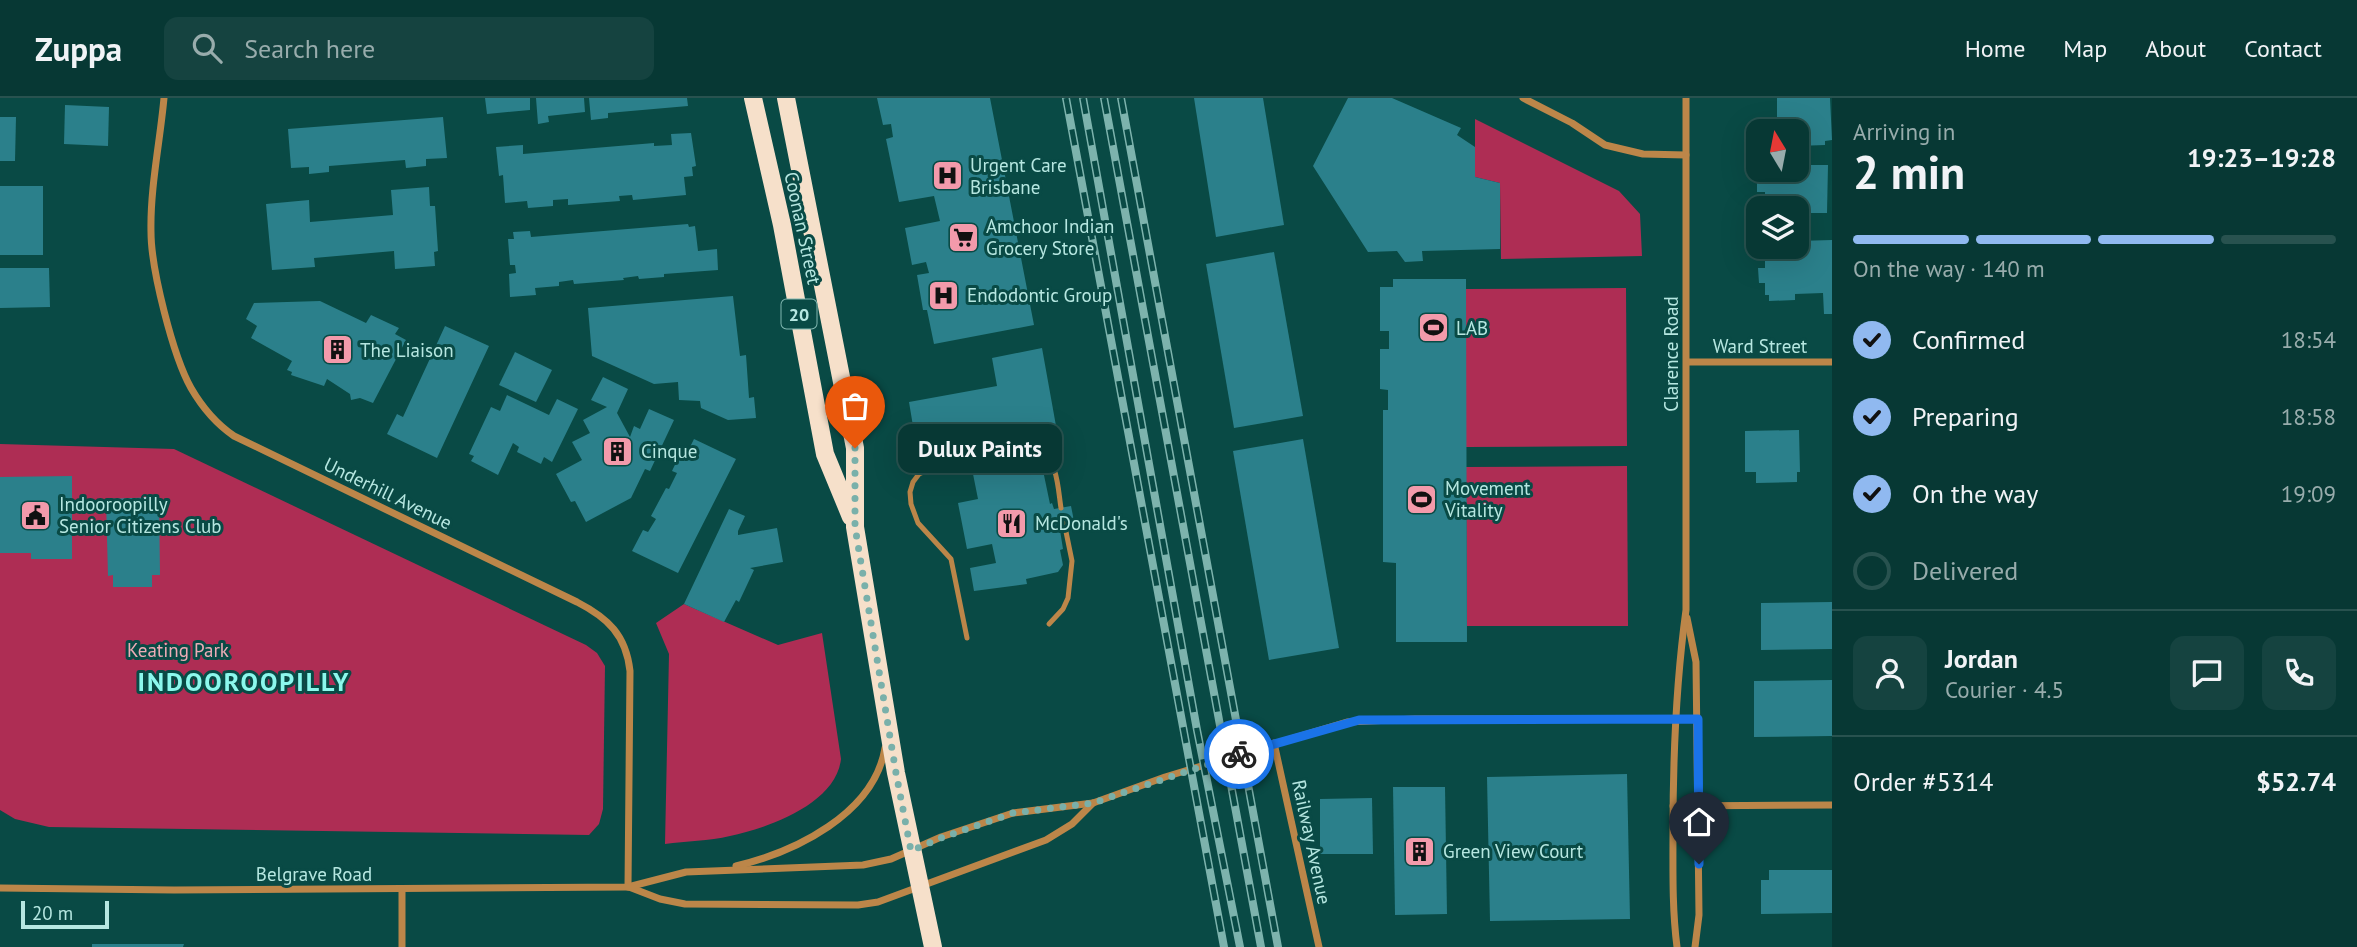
<!DOCTYPE html>
<meta charset="utf-8">
<style>
body{margin:0;font-family:"PT Sans",sans-serif;background:#154340;color:#f1f3f6;height:100vh;display:flex;flex-direction:column;font-size:26px;white-space:nowrap}
*{box-sizing:border-box;margin:0}
p{font-size:23px;color:#98acac}
.icon{flex:none;width:38px;height:38px;fill:none;stroke:currentColor;stroke-width:2;stroke-linecap:round;stroke-linejoin:round}
.map{position:relative;flex:1;overflow:hidden}
.details{display:flex;flex-direction:column;background:#073834;width:525px}
.details>*{flex:none}
.needle{width:46px;rotate:350deg}
.controls{position:absolute;left:1746px;top:21px;display:grid;gap:14px}
.controls a{display:grid;place-items:center;width:63px;height:63px;border-radius:14px;background:#073834;box-shadow:0 7px 28px #0002,0 0 0 2px #28524f;font-size:35px}
.scale{position:absolute;left:21px;bottom:18px;width:88px;box-sizing:border-box;padding-left:7px;border:4px solid #b6e7e1;border-top:0;font-size:19px;line-height:24px;white-space:nowrap;color:#b6e7e1;-webkit-text-stroke:5px #094a45;paint-order:stroke}
.pin{position:absolute;display:grid;place-items:center;width:60px;height:60px;color:#fff;margin:-72px -30px;border-radius:50% 50% 50% 0;rotate:-45deg;box-shadow:0 0 7px #0007}
.pin .icon{rotate:45deg}
.courier{position:absolute;display:grid;place-items:center;width:70px;height:70px;margin:-35px;border:5px solid #1a73e8;border-radius:50%;background:#fff;color:#222;box-shadow:0 2px 9px #0007}
.bubble{position:absolute;height:49px;border-radius:14px;background:#073834;box-shadow:0 7px 28px #0002,0 0 0 2px #28524f;font-size:23px;font-weight:600;line-height:49px;text-align:center}
.overview em{font-style:normal;font-weight:600}
.overview div{display:flex;flex-direction:column-reverse}
.overview{display:flex;align-items:center;justify-content:space-between;height:119px;padding:0 21px}
h1{font-size:46px;font-weight:600;line-height:52px}
.bar{display:grid;grid-template-columns:repeat(4,1fr);gap:10px 7px;align-content:center;height:84px;padding:0 21px}
.bar i{height:9px;border-radius:5px;background:#28524f}
.bar .on{background:#90b9f0}
.bar p{grid-column:span 4}
.line{display:flex;align-items:center;gap:18px;padding:0 21px;border-top:2px solid #28524f}
.line div{flex:1}
.round{display:grid;place-items:center;flex:none;width:74px;height:74px;border-radius:14px;background:#154340}
ol{padding:0 21px;list-style:none}
li{display:flex;align-items:center;gap:21px;height:77px}
li p{margin-inline-start:auto}
li .icon{padding:7px;border-radius:50%;background:#90b9f0;color:#111;stroke-width:4}
li:last-child{color:#98acac}
li i{width:38px;height:38px;border:4px solid #28524f;border-radius:50%}
header{display:flex;align-items:center;gap:42px;box-sizing:border-box;height:98px;padding:0 35px;background:#073834;border-bottom:2px solid #28524f}
header strong{font-size:33px}
nav{display:flex;gap:38px;margin-inline-start:auto;font-size:24px}
.search{width:490px;height:63px;background:#154340;display:flex;align-items:center;gap:18px;box-sizing:border-box;padding:0 24px;border-radius:14px;color:#98acac;font-size:26px}
main{display:flex;flex:1;min-height:0}
.map>svg:first-child{display:block}
</style>
<header>
<strong>Zuppa</strong>
<div class="search"><svg class="icon" aria-label="search" viewBox="0 0 24 24"><circle cx="10" cy="10" r="6"/><path d="M15 15l6 6"/></svg>Search here</div>
<nav><a>Home</a><a>Map</a><a>About</a><a>Contact</a></nav>
</header>
<main>
<div class="map">
<svg width="1832" height="849" viewBox="0 0 1832 849">
<rect width="100%" height="100%" fill="#094a45"/>
<g fill="#ae2d54">
<polygon points="1475,21 1619,93 1640,116 1642,158 1501,161 1500,85 1475,79"/>
<polygon points="1626,190 1627,348 1466,349 1466,191"/>
<polygon points="0,346 174,351 586,547 597,555 605,568 603,711 599,726 589,737 49,729 15,721 0,712"/>
<polygon points="1627,368 1628,528 1467,528 1466,369"/>
<path d="M684,506L778,547L822,535L841,661C836,706 768,730 730,738C709,743 686,743 665,746L669,556L656,525Z"/>
</g>
<g fill="#2b808b">
<polygon points="485,0 530,0 530,12 487,16"/>
<polygon points="536,0 584,0 585,14 548,18 549,24 538,26"/>
<polygon points="589,0 687,0 688,8 608,15 608,20 591,22"/>
<polygon points="877,0 990,0 1034,227 934,246 927,212 923,212 917,177 929,175 926,164 912,167 905,130 940,123 934,98 899,104 886,41 893,39 891,26 883,27"/>
<polygon points="1194,0 1263,0 1284,127 1216,139"/>
<polygon points="1348,0 1392,0 1461,30 1457,37 1475,49 1475,79 1500,85 1500,151 1422,153 1423,163 1405,164 1397,153 1368,154 1313,68"/>
<polygon points="1777,0 1830,0 1832,42 1825,43 1825,47 1797,48 1797,33 1777,33"/>
<polygon points="65,7 109,9 108,48 64,46"/>
<polygon points="0,19 16,19 15,63 0,63"/>
<polygon points="443,19 447,60 426,61 426,68 406,70 405,62 329,68 329,74 309,76 309,69 291,70 288,31"/>
<polygon points="691,35 696,68 692,69 693,78 684,79 686,97 633,102 632,97 619,98 620,103 568,107 568,101 553,102 553,108 528,110 527,103 505,105 503,77 499,78 496,49 523,47 523,56 654,45 654,48 672,47 671,36"/>
<polygon points="1797,67 1828,67 1827,115 1809,115 1809,126 1797,126 1797,110 1759,110 1759,126 1756,126 1756,101 1765,101 1765,94 1757,94 1757,72 1797,72"/>
<rect x="0" y="88" width="43" height="69"/>
<polygon points="429,89 430,108 435,108 438,153 434,154 435,168 395,171 394,153 314,160 315,169 272,172 266,106 309,102 310,124 393,117 391,92"/>
<polygon points="688,126 689,129 695,128 698,153 717,151 718,172 664,176 664,179 639,181 638,178 623,180 624,182 574,186 573,182 559,184 559,188 535,190 536,197 510,199 509,176 516,175 515,167 510,167 508,141 514,141 513,134 530,133 531,139"/>
<polygon points="1832,142 1832,216 1824,216 1823,195 1795,196 1795,202 1769,203 1769,197 1765,197 1765,185 1759,185 1758,170 1765,170 1765,156 1777,156 1776,149 1797,149 1797,143"/>
<polygon points="1274,154 1303,318 1234,330 1206,166"/>
<polygon points="0,170 49,170 50,209 0,210"/>
<polygon points="1393,181 1466,181 1467,544 1396,544 1396,465 1383,464 1383,312 1388,312 1388,292 1380,291 1380,251 1389,251 1389,233 1380,233 1380,189 1393,189"/>
<polygon points="733,198 740,258 746,257 749,300 754,299 756,320 728,322 701,310 700,303 679,302 678,284 654,286 592,258 588,210"/>
<polygon points="320,203 366,225 371,217 399,230 395,236 406,242 373,305 360,300 351,302 350,296 327,281 324,288 291,277 292,274 287,272 292,263 251,240 257,228 246,221 254,205"/>
<polygon points="445,228 489,248 437,360 387,336 397,316 403,319"/>
<polygon points="1042,250 1058,339 915,365 908,329 913,328 909,304 997,288 992,260"/>
<polygon points="515,254 552,272 536,304 499,287"/>
<polygon points="603,279 628,291 617,315 630,339 634,328 640,331 649,311 674,322 650,373 645,371 631,400 586,424 575,403 571,404 556,376 582,362 572,344 590,335 583,322 607,309 591,302"/>
<polygon points="507,297 549,317 557,301 578,311 552,364 544,359 541,366 517,354 519,349 513,345 498,377 471,363 474,358 469,356 491,309 500,313"/>
<polygon points="1799,332 1800,374 1797,374 1797,384 1756,385 1756,374 1745,374 1745,333"/>
<polygon points="694,341 736,361 678,475 632,453 643,432 648,434 656,421 651,418 666,390 669,391 677,375 672,373 683,350 688,353"/>
<polygon points="1303,341 1339,550 1269,562 1233,353"/>
<polygon points="1040,358 1050,406 1052,405 1054,411 1071,408 1074,423 1059,426 1063,451 1060,452 1063,467 1058,474 1026,481 1027,486 974,493 970,470 996,465 992,446 967,451 958,405 978,401 972,371"/>
<polygon points="72,378 72,461 31,461 31,455 0,455 0,379"/>
<polygon points="159,399 160,477 152,477 152,489 113,489 113,477 108,478 106,401"/>
<polygon points="729,411 745,418 738,433 738,437 777,430 783,464 750,470 754,472 739,504 736,502 724,524 684,506"/>
<polygon points="1832,504 1832,551 1761,552 1761,505"/>
<polygon points="1832,582 1832,638 1754,639 1754,583"/>
<polygon points="1627,676 1630,821 1490,823 1487,679"/>
<polygon points="1393,689 1445,689 1447,816 1395,817"/>
<polygon points="1372,700 1373,756 1320,756 1320,701"/>
<polygon points="1769,772 1832,772 1832,815 1761,816 1761,782 1769,782"/>
<polygon points="92,846 184,846 183,849 92,849"/>
</g>
<g fill="none" stroke-linecap="round" stroke-linejoin="round">
<g stroke="#bc8649" stroke-width="5">
<polyline points="1049,526 1063,511 1068,500 1072,463 1064,424"/>
<path d="M967,540L951,461L918,425L911,406L910,394L913,384L919,376L930,371L1039,353C1058,361 1058,392 1061,410"/>
</g>
<g stroke="#bc8649" stroke-width="7">
<path d="M164,0C160,44 150,90 151,134C151,171 173,258 191,290C202,309 215,325 234,338L577,504C608,520 626,537 630,573L628,789"/>
<polyline points="1523,0 1572,25 1605,47 1643,56 1686,57"/>
<polyline points="1687,264 1832,264"/>
<polyline points="1687,520 1696,564 1699,817 1695,849"/>
<polyline points="1274,645 1319,849"/>
<polyline points="1673,708 1832,707"/>
<path d="M736,768C795,754 874,716 885,650"/>
<polyline points="629,789 660,801 685,806 858,807 878,804 1046,742 1072,726 1093,705"/>
<polyline points="0,790 174,792 628,789 686,774 863,767 891,761 941,739 1013,715 1093,705 1165,679 1347,624 1415,621 1698,621"/>
<polyline points="402,791 402,849"/>
<path d="M1677,849C1672,810 1673,771 1673,731C1673,658 1676,585 1686,512V0"/>
</g>
<g stroke="#f6e0ca" stroke-width="18">
<polyline points="753,0 782,127 825,356 851,419"/>
<polyline points="786,0 855,350 855,429 896,675 933,849"/>
</g>
<defs>
<g id="rail">
<polyline points="1066,0 1224,849"/>
<polyline points="1083,0 1197,632 1240,849"/>
<polyline points="1104,0 1261,849"/>
<polyline points="1121,0 1278,849"/>
</g>
</defs>
<use href="#rail" stroke="#7db3ad" stroke-width="8"/>
<use href="#rail" stroke="#094a45" stroke-width="5" stroke-dasharray="16" stroke-linecap="butt"/>
</g>
<g fill="none" stroke-linecap="round" stroke-linejoin="round">
<polyline stroke="#79b0aa" stroke-width="7" stroke-dasharray="0 12.6" points="855,350 855,429 896,675 911,753 941,740 1013,715 1093,705 1239,656"/>
<polyline stroke="#1a73e8" stroke-width="9" points="1239,656 1359,622 1698,621 1699,766"/>
</g>
<defs>
<symbol id="hospital-square" viewBox="-11 -11 22 22"><rect x="-9" y="-9" width="18" height="18" rx="4" fill="#f39aab" stroke="#094a45"/><path d="M-5-5h3v3.5h4V-5h3V5h-3V1.5h-4V5h-3Z" fill="#111"/></symbol>
<symbol id="supermarket-square" viewBox="-11 -11 22 22"><rect x="-9" y="-9" width="18" height="18" rx="4" fill="#f39aab" stroke="#094a45"/><path d="M-6-5.5h2.5l.6 2H6L4.5 2H-2.5L-4.4-4H-6ZM-1.5 3.2a1.3 1.3 0 1 0 .1 0ZM3 3.2a1.3 1.3 0 1 0 .1 0Z" fill="#111"/></symbol>
<symbol id="stadium-square" viewBox="-11 -11 22 22"><rect x="-9" y="-9" width="18" height="18" rx="4" fill="#f39aab" stroke="#094a45"/><path d="M0-5a6.5 5 0 1 0 0 10a6.5 5 0 1 0 0-10ZM-3.5-1.8h7v3.6h-7Z" fill="#111"/></symbol>
<symbol id="building-square" viewBox="-11 -11 22 22"><rect x="-9" y="-9" width="18" height="18" rx="4" fill="#f39aab" stroke="#094a45"/><path d="M-4-6H4V6H1V3H-1V6H-4ZM-2.5-4.3h1.7v1.8h-1.7ZM.8-4.3h1.7v1.8H.8ZM-2.5-1h1.7V.8h-1.7ZM.8-1h1.7V.8H.8Z" fill="#111"/></symbol>
<symbol id="civic-square" viewBox="-11 -11 22 22"><rect x="-9" y="-9" width="18" height="18" rx="4" fill="#f39aab" stroke="#094a45"/><path d="M-.6-6.5H3V-4.5H.6V-3L4-1V1h2V6H-6V1h2V-1L-.6-3ZM-1.2 2.5V6h2.4V2.5Z" fill="#111"/></symbol>
<symbol id="restaurant-square" viewBox="-11 -11 22 22"><rect x="-9" y="-9" width="18" height="18" rx="4" fill="#f39aab" stroke="#094a45"/><path d="M-5-6h1v4h1v-4h1v4h1v-4h1v5L-1.5 .5V6h-2V.5L-5-1ZM5-6V6H3V1.5H1.5Q1.5-4 5-6Z" fill="#111"/></symbol>
</defs>
<g fill-rule="evenodd">
<use href="#hospital-square" x="930" y="60" width="35" height="35"/>
<use href="#supermarket-square" x="946" y="122" width="35" height="35"/>
<use href="#hospital-square" x="926" y="180" width="35" height="35"/>
<use href="#stadium-square" x="1416" y="212" width="35" height="35"/>
<use href="#building-square" x="320" y="234" width="35" height="35"/>
<use href="#building-square" x="600" y="336" width="35" height="35"/>
<use href="#stadium-square" x="1404" y="384" width="35" height="35"/>
<use href="#civic-square" x="18" y="400" width="35" height="35"/>
<use href="#restaurant-square" x="994" y="408" width="35" height="35"/>
<use href="#building-square" x="1402" y="736" width="35" height="35"/>
</g>
<g text-anchor="middle" dominant-baseline="central" stroke-width="6" stroke-linejoin="round" paint-order="stroke">
<rect fill="#094a45" stroke="#82b8b2" stroke-width="2" x="781.5" y="201.5" width="35" height="29" rx="5"/>
<g font-size="18" font-weight="bold" fill="#b6e7e1">
<text x="799" y="216">20</text>
</g>
<g font-size="19" fill="#b6e7e1" stroke="#094a45" text-anchor="start">
<text x="970" y="67">Urgent Care<tspan x="970" dy="22">Brisbane</tspan></text>
<text x="986" y="128">Amchoor Indian<tspan x="986" dy="22">Grocery Store</tspan></text>
<text x="967" y="197">Endodontic Group</text>
<text x="1456" y="230">LAB</text>
<text x="360" y="252">The Liaison</text>
<text x="641" y="353">Cinque</text>
<text x="1445" y="390">Movement<tspan x="1445" dy="22">Vitality</tspan></text>
<text x="59" y="406">Indooroopilly<tspan x="59" dy="22">Senior Citizens Club</tspan></text>
<text x="1035" y="425">McDonald's</text>
<text x="1443" y="753">Green View Court</text>
</g>
<g font-size="19" fill="#b6e7e1" stroke="#094a45">
<text transform="translate(803 130) rotate(78)">Coonan Street</text>
<text x="1760" y="248">Ward Street</text>
<text transform="translate(1671 256) rotate(-90)">Clarence Road</text>
<text transform="translate(388 395) rotate(26)">Underhill Avenue</text>
<text transform="translate(1312 744) rotate(78)">Railway Avenue</text>
<text x="314" y="776">Belgrave Road</text>
</g>
<g font-size="19" fill="#eeacb7" stroke="#094a45">
<text x="178" y="552">Keating Park</text>
</g>
<g font-size="26" font-weight="bold" letter-spacing="2" fill="#8cf8ed" stroke="#094a45">
<text x="244" y="583">INDOOROOPILLY</text>
</g>
</g>
</svg>
<div class="controls">
<a><svg class="needle" viewBox="-14 -14 28 28"><path d="M0-13l5 13h-10z" fill="#e53935"/><path d="M0 13l5-13h-10z" fill="#98acac"/></svg></a>
<a><svg class="icon" aria-label="layers" viewBox="0 0 24 24"><path d="M12 4l9 5-9 5-9-5zM3 14l9 5 9-5"/></svg></a>
</div>
<div class="scale">20 m</div>
<div class="pin" style="left:855px;top:350px;background:#ea580c"><svg class="icon" aria-label="bag" viewBox="0 0 24 24"><path d="M5 8h14l-1 12H6zM9 8a3 3 0 0 1 6 0"/></svg></div>
<div class="pin" style="left:1699px;top:766px;background:#1f2937"><svg class="icon" aria-label="home" viewBox="0 0 24 24"><path d="M3 11l9-7 9 7M6 9v11h12V9"/></svg></div>
<div class="courier" style="left:1239px;top:656px"><svg class="icon" aria-label="bike" viewBox="0 0 24 24"><circle cx="6" cy="16" r="4"/><circle cx="18" cy="16" r="4"/><path d="M6 16l4-8h5l3 8M10 8l3 8H6M13 5h3"/></svg></div>
<div class="bubble" style="left:898px;top:326px;width:164px">Dulux Paints</div>
</div>
<section class="details">
<div class="overview"><div><h1>2 min</h1><p>Arriving in</p></div><em>19:23–19:28</em></div>
<div class="bar"><i class="on"></i><i class="on"></i><i class="on"></i><i></i><p>On the way · 140 m</p></div>
<ol>
<li><svg class="icon" aria-label="check" viewBox="0 0 24 24"><path d="M5 12l5 5 9-10"/></svg>Confirmed<p>18:54</p></li>
<li><svg class="icon" aria-label="check" viewBox="0 0 24 24"><path d="M5 12l5 5 9-10"/></svg>Preparing<p>18:58</p></li>
<li><svg class="icon" aria-label="check" viewBox="0 0 24 24"><path d="M5 12l5 5 9-10"/></svg>On the way<p>19:09</p></li>
<li><i></i>Delivered</li>
</ol>
<div class="line" style="height:126px"><a class="round"><svg class="icon" aria-label="person" viewBox="0 0 24 24"><circle cx="12" cy="8" r="4"/><path d="M4 21q1-7 8-7t8 7"/></svg></a><div><b>Jordan</b><p>Courier · 4.5</p></div><a class="round"><svg class="icon" aria-label="chat" viewBox="0 0 24 24"><path d="M4 5h16v11H9l-5 4z"/></svg></a><a class="round"><svg class="icon" aria-label="phone" viewBox="0 0 24 24"><path d="M5 4h4l2 5-3 2q2 4 5 5l2-3 5 2v4C11 20 4 13 5 4z"/></svg></a></div>
<div class="line" style="height:91px"><div>Order #5314</div><b>$52.74</b></div>
</section>
</main>
